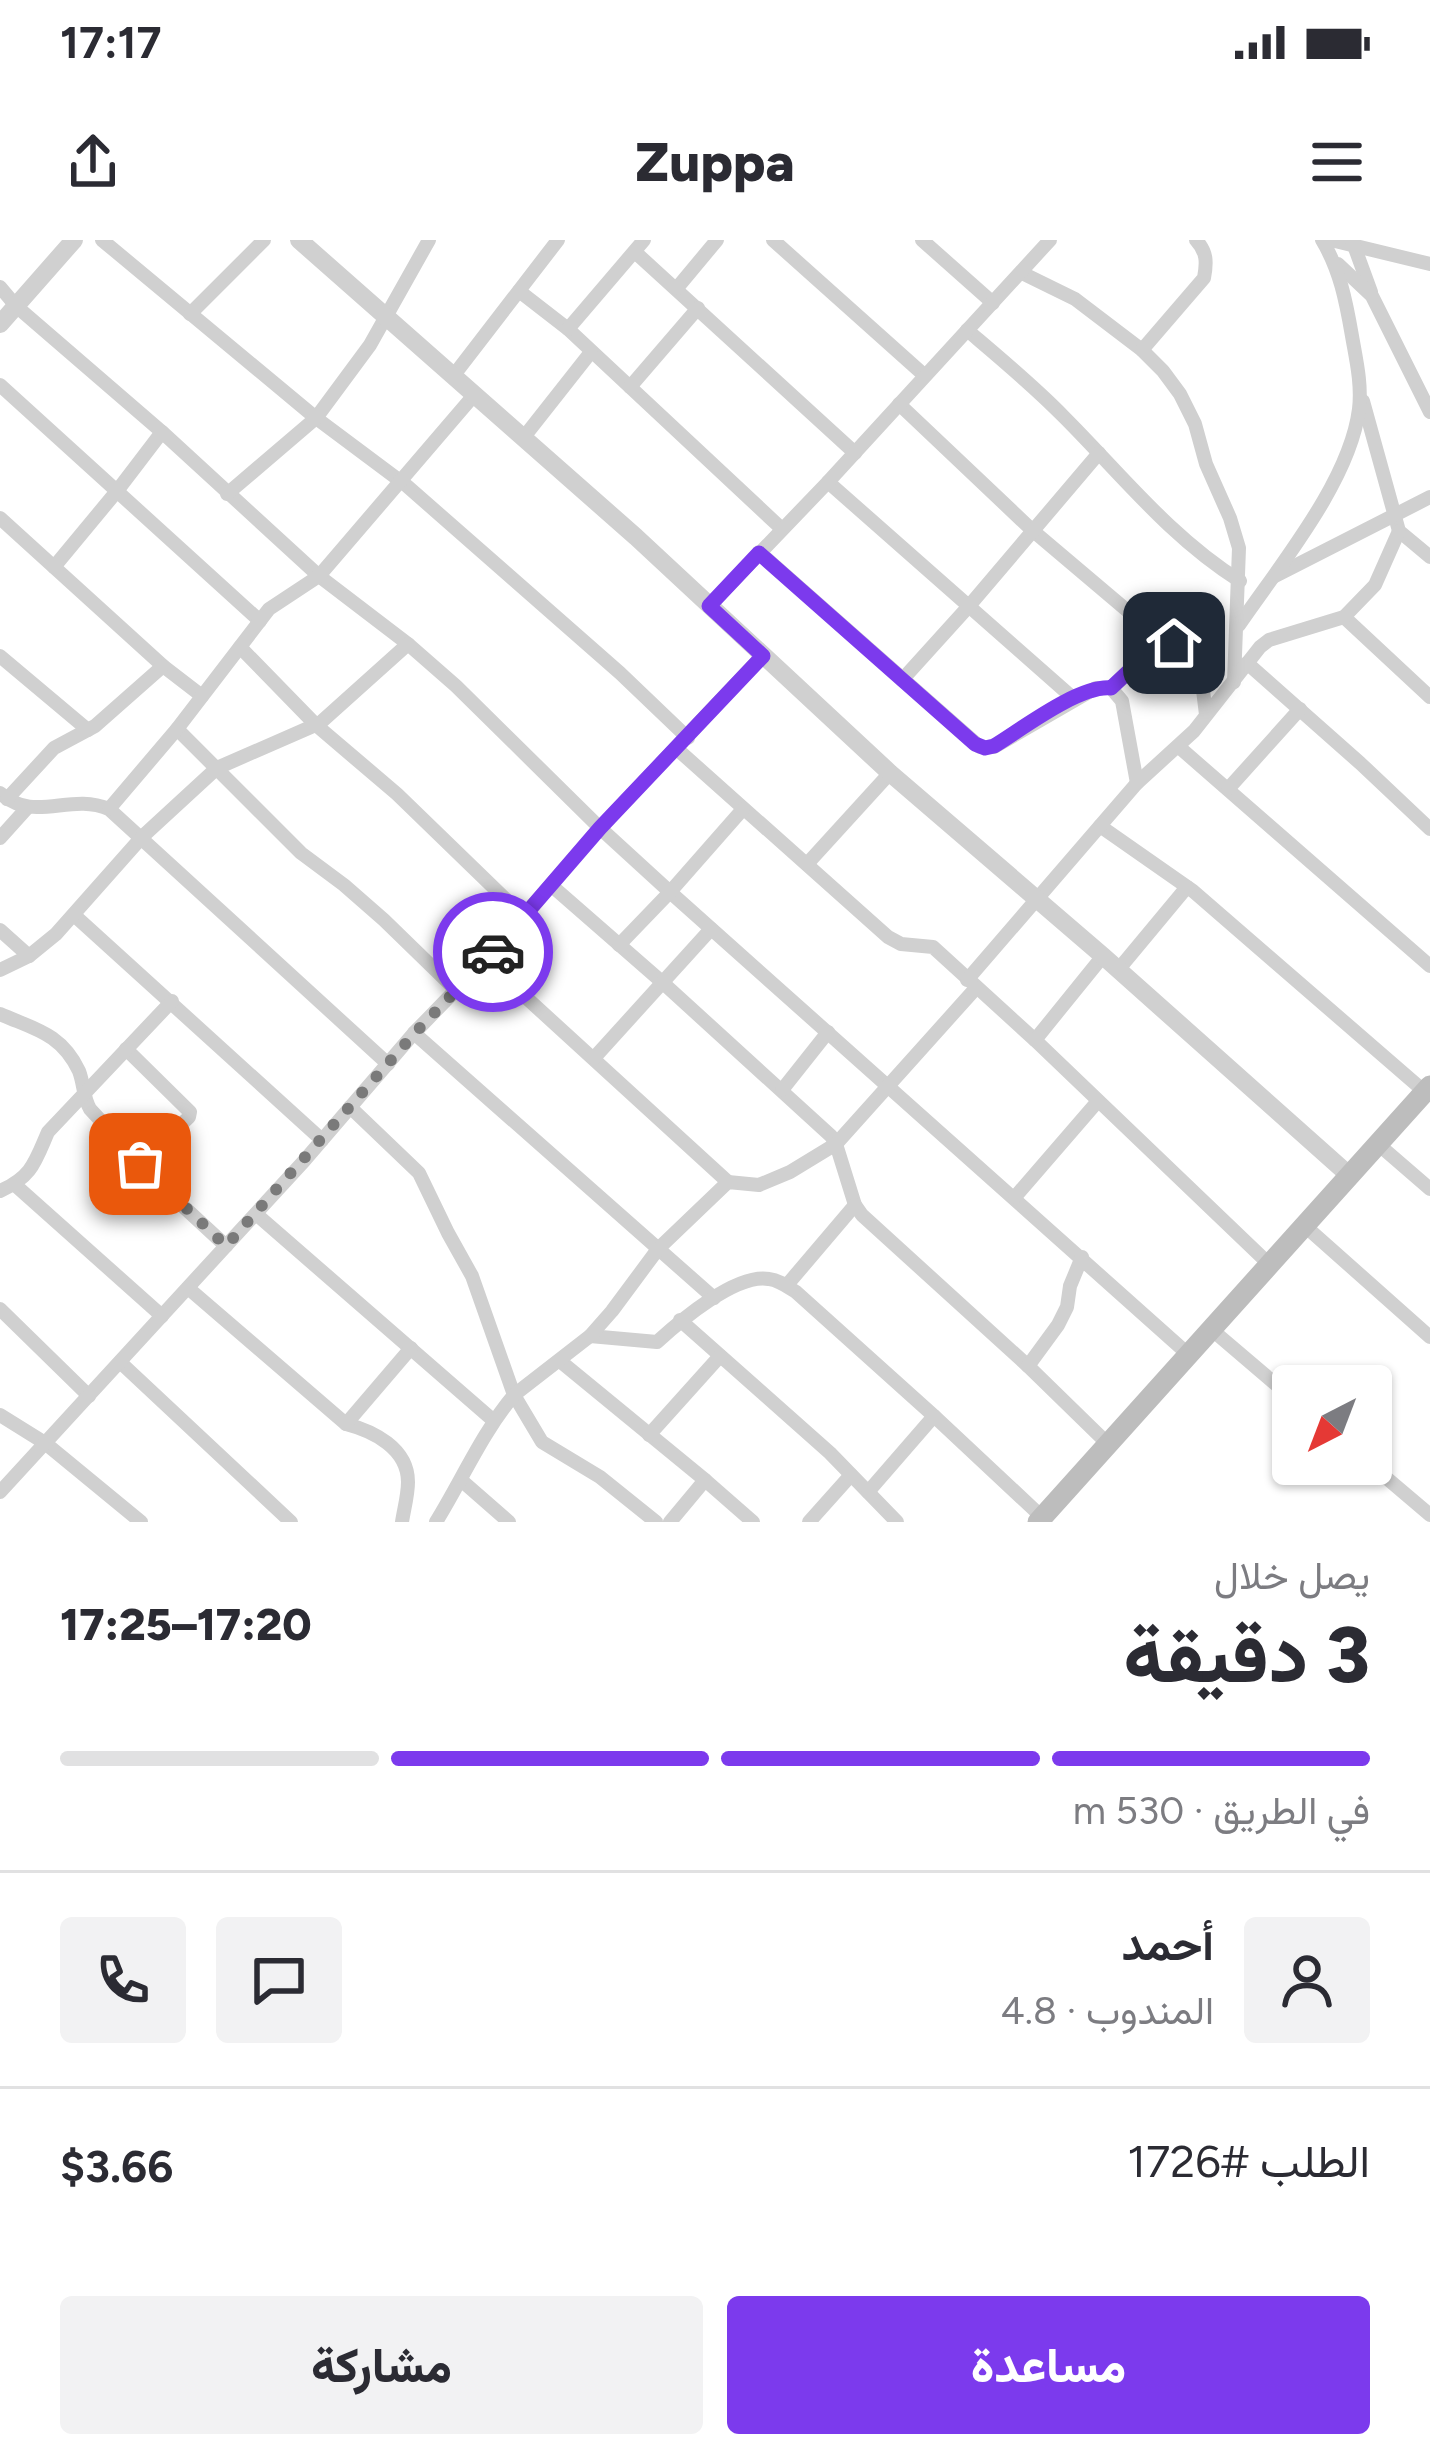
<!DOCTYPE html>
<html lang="ar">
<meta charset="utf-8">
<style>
body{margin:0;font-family:Figtree,Vazirmatn,sans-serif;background:#f2f2f3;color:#2b2b33;direction:rtl;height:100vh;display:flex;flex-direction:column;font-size:45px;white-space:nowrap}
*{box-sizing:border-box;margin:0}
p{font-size:39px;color:#7c7c81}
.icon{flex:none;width:66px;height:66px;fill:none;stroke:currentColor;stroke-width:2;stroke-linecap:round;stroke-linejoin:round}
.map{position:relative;height:1282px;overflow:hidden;direction:ltr}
.sheet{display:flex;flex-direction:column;background:#fff;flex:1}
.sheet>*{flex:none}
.needle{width:78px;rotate:222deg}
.fabs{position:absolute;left:1272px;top:1125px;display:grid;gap:24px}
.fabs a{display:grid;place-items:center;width:120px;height:120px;border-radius:12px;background:#fff;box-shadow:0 3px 9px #0004;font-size:60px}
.pin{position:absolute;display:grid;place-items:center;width:102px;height:102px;color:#fff;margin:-51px;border-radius:24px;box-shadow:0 6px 18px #0006}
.courier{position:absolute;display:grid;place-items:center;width:120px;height:120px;margin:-60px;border:9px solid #7c3aed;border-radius:50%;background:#fff;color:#222;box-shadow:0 3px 15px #0007}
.summary em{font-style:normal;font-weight:800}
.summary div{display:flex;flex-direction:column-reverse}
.summary{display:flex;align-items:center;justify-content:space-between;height:204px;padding:0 60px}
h1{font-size:78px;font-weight:800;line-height:90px}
.bar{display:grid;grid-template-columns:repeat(4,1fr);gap:18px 12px;align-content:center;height:144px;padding:0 60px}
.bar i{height:15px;border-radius:9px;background:#e1e1e2}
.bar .active{background:#7c3aed}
.bar p{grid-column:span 4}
.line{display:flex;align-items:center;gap:30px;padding:0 60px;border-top:3px solid #e1e1e2}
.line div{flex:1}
.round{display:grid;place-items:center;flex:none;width:126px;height:126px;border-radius:12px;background:#f2f2f3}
.action{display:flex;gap:24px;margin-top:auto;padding:24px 60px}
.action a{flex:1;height:138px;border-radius:12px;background:#7c3aed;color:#fff;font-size:48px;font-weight:800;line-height:138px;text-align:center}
.action a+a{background:#f2f2f3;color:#2b2b33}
.status{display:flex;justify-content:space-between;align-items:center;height:84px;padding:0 60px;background:#fff;direction:ltr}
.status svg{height:33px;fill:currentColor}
header{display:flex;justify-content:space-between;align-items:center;height:156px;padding:0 60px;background:#fff;font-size:54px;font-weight:800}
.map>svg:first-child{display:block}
</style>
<div class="status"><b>17:17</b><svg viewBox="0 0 49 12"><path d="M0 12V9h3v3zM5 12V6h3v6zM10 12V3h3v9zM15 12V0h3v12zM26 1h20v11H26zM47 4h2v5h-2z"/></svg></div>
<header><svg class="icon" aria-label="menu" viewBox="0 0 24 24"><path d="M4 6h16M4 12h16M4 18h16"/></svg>Zuppa<svg class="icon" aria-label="share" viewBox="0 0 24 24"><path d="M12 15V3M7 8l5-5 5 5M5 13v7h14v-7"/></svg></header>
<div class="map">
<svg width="1430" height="1282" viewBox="0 0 1430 1282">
<rect width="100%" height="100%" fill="#fff"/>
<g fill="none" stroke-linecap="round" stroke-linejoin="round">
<g stroke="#d0d0d0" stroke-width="14">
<polyline points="102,0 316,178 407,246 620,433 688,498"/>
<polyline points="773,0 924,135"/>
<polyline points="922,0 993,63"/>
<polyline points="1331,0 1430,24"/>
<polyline points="1352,0 1371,52"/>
<polyline points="635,12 855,213"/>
<polyline points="1338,24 1372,56 1430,172"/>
<polyline points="1022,33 1075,59 1142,110 1163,131 1180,154 1195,184 1206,224 1230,278 1239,308 1234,442"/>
<polyline points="0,47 16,66 162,192 319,336 408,404 456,446 600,588 670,652 1189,1115"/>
<polyline points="677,48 717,0"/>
<polyline points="519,51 568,89 782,289"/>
<polyline points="190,74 264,0"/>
<polyline points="568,89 644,0"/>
<path d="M967,90C1000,118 1034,146 1064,177C1121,234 1170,297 1240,341"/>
<path d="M1142,110L1204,38C1207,22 1207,12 1196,0"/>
<polyline points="454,135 558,0"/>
<polyline points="0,145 260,381"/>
<polyline points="630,147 698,68"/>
<polyline points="1363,161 1399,291 1430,317"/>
<path d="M899,164L1032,290L1162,400C1203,411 1201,438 1206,474"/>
<polyline points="524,197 591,112"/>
<polyline points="828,242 1073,458"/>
<polyline points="227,254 316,178 370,105 429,0"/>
<polyline points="0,278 163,426 202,456"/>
<polyline points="759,312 980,507 994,507 1096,448 1111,448 1122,461 1137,543"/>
<polyline points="54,327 117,251 162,192"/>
<polyline points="1275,336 1430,257"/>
<polyline points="709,366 828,242 1050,0"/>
<polyline points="1344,377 1430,457"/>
<path d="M1239,385C1280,325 1350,241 1359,169C1362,144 1356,119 1352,96C1346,61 1340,30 1322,0"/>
<polyline points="240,407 316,485 397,554 524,677"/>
<polyline points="0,416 88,490"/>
<polyline points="1247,423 1360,523 1430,589"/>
<polyline points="902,440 969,366 1099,213"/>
<polyline points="1111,448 1162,400"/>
<polyline points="177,489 301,613 344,645 384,680 456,750"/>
<polyline points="1179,507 1430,726"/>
<polyline points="677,509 888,697 901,704 933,707 1035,800"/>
<polyline points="1228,549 1300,469"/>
<path d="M0,553C35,584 69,552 109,569L388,824"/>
<polyline points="7,559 54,508 95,486 163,426"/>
<polyline points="109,569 177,489 269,369 319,336 475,154"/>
<polyline points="1100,586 1193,651 1425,852"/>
<polyline points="0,598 27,568"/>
<polyline points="807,624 890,533"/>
<polyline points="552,646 662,742 831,896 836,904 855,965 862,975 1028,1126 1109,1205"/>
<polyline points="74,675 322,900"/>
<polyline points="0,690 29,716"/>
<polyline points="619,705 670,652 743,569"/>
<polyline points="1103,716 1035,800 1269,1024"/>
<polyline points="485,720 728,942"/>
<polyline points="0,730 29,716 56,694 142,597 217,528 320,483 408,404"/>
<polyline points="1118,730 1187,647"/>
<polyline points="967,740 1137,543 1194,491 1260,407 1269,400 1344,377 1375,345 1399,291"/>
<path d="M0,774C34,789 61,793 79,831C84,844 83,857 90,869L159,944L226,1006"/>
<polyline points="414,793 714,1058"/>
<polyline points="126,809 190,872 189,877 140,924"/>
<polyline points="594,818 711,689"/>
<polyline points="782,850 828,792"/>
<polyline points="350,867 419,933 448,993 472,1036 514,1155 542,1202 600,1237 656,1282"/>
<polyline points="1378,904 1430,949"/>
<polyline points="14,944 162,1076"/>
<path d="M0,951C32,937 35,922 48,892L172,761"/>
<polyline points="1015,957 1098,861"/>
<polyline points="256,974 494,1181"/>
<polyline points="1305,986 1430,1097"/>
<polyline points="787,1045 855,965"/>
<path d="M188,1048L346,1184C373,1191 408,1208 408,1242C408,1255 404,1269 402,1282"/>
<polyline points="0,1069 89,1156"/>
<polyline points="680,1080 830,1213 897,1282"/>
<polyline points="1211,1089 1293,1159"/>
<path d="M590,1096L657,1102C680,1081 736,1033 769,1039C779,1040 788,1047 796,1052L934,1176L1042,1277"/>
<polyline points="560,1121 705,1240"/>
<polyline points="120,1122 291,1282"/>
<polyline points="1028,1126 1058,1085 1067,1067 1070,1046 1082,1017"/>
<polyline points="0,1175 45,1203 141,1282"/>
<polyline points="346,1184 411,1108"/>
<polyline points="649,1195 720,1116"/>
<polyline points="1370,1224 1430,1275"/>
<polyline points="461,1240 509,1282"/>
<polyline points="0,1252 304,921 414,793 485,720 600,588 763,415"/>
<polyline points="868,1252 934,1176"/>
<path d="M436,1282C462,1240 482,1193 514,1155L590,1096L612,1071L658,1009L728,942L759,945L790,932L836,904L976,748"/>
<polyline points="670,1282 705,1240 753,1282"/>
<polyline points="809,1282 851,1235"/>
</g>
<g stroke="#d0d0d0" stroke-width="18">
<polyline points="299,0 636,297 890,533 1103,716 1350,936"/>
<polyline points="0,84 74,0"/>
</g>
<polyline stroke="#bdbdbd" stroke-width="21" points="1038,1282 1430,846"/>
</g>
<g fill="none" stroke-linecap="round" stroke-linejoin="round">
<polyline stroke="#7a7a7a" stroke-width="12" stroke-dasharray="0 21.6" points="140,924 226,1006 415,793 493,712"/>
<path stroke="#7c3aed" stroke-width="15" d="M493,712L600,588L763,416L709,366L759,313L975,504L985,508L994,506C1022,489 1079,445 1111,448L1162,400L1174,403"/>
</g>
</svg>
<div class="fabs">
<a><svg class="needle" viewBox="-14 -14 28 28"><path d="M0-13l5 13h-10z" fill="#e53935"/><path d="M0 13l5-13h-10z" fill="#7c7c81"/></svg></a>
</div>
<div class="pin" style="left:140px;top:924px;background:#ea580c"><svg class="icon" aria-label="bag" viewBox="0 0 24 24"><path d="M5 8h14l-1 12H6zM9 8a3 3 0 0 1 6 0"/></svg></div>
<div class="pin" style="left:1174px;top:403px;background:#1f2937"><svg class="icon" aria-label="home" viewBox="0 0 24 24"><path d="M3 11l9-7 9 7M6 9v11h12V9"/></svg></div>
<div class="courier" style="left:493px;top:712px"><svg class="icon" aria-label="car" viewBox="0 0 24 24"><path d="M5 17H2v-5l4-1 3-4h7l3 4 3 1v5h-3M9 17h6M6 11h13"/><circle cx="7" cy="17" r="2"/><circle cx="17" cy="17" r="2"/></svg></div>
</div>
<section class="sheet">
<div class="summary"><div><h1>3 دقيقة</h1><p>يصل خلال</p></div><em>17:20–17:25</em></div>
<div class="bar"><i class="active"></i><i class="active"></i><i class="active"></i><i></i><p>في الطريق · 530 m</p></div>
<div class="line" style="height:216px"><a class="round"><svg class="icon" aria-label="person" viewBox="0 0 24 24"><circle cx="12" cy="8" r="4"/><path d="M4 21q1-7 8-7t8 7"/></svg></a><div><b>أحمد</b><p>المندوب · 4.8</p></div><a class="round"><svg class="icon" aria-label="chat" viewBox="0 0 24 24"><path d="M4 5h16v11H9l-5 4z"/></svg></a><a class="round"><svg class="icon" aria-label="phone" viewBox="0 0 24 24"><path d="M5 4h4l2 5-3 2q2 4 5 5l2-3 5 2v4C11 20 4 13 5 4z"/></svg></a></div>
<div class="line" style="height:156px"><div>الطلب #1726</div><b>$3.66</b></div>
<div class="action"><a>مساعدة</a><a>مشاركة</a></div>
</section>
